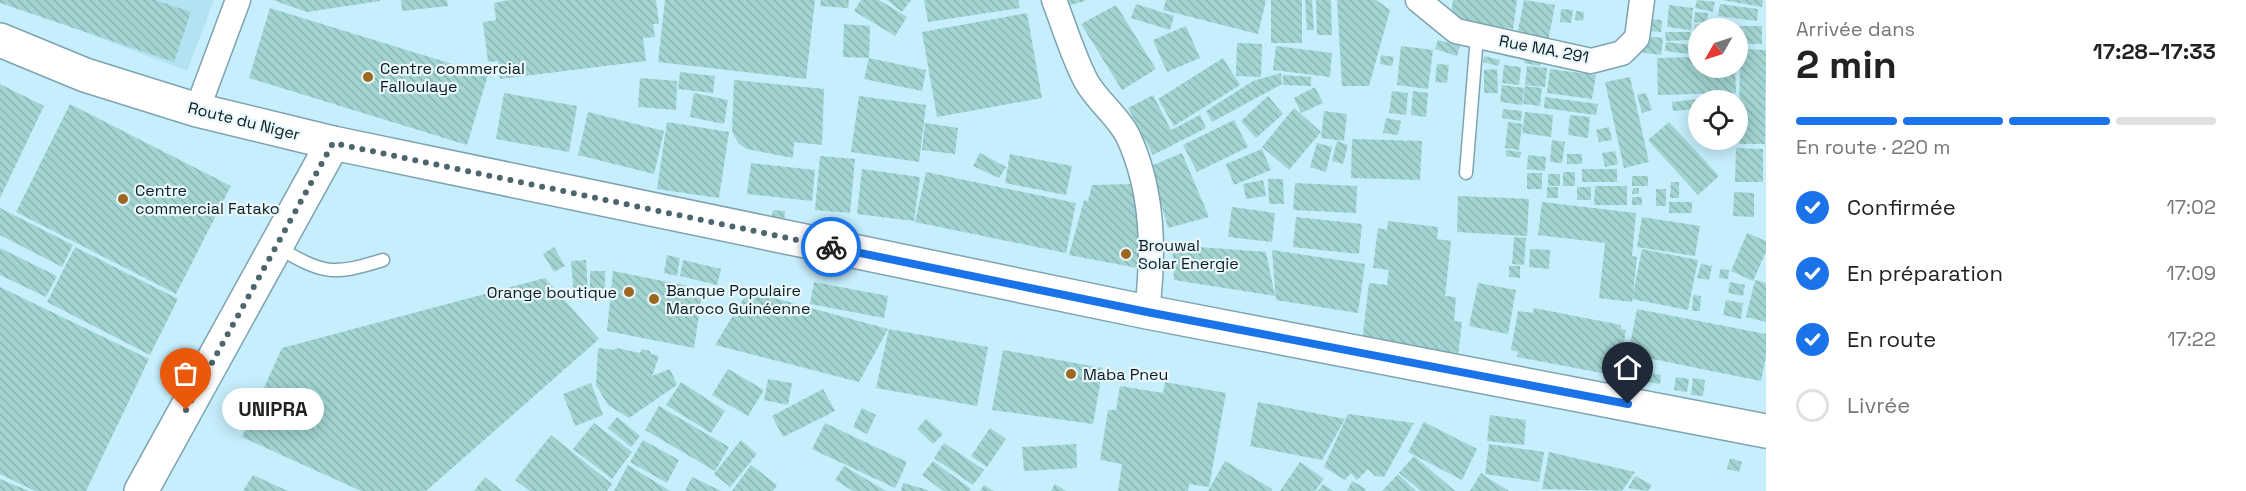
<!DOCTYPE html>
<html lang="fr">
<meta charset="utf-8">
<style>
body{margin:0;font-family:"Space Grotesk",sans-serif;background:#f6f6f6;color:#222;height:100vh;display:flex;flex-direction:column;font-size:22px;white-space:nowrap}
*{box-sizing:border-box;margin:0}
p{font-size:20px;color:#767676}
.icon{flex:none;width:33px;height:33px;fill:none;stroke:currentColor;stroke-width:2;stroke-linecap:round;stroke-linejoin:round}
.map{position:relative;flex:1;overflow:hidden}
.side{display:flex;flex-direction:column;background:#fff;width:480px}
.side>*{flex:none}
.needle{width:39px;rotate:231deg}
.buttons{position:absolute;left:1688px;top:18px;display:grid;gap:12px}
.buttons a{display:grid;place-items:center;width:60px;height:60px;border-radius:50%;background:#fff;box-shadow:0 3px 15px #0003;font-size:30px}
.pin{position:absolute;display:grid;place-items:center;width:51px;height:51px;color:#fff;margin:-62px -26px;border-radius:50% 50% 50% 0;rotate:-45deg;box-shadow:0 0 6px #0007}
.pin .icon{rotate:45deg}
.courier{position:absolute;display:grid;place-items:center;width:60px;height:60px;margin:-30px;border:4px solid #1a73e8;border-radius:50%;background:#fff;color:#222;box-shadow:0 2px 8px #0007}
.bubble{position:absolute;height:42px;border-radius:21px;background:#fff;box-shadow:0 3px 15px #0003;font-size:20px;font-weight:600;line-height:42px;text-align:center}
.overview em{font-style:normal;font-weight:600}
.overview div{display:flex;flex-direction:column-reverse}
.overview{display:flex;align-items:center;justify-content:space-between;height:102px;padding:0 30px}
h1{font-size:39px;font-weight:600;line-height:45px}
.bar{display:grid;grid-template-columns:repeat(4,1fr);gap:9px 6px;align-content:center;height:72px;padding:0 30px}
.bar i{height:8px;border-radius:4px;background:#e0e0e0}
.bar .active{background:#1a73e8}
.bar p{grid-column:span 4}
ol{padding:0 30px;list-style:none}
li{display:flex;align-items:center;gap:18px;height:66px}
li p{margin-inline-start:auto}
li .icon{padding:6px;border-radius:50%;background:#1a73e8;color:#fff;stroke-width:4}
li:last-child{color:#767676}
li i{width:33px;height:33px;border:3px solid #e0e0e0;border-radius:50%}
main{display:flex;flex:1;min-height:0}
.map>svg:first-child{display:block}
</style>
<main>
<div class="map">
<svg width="1766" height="491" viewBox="0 0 1766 491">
<defs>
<pattern id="building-back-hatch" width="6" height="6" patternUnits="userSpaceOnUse" patternTransform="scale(1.5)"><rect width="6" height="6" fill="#a2d5d2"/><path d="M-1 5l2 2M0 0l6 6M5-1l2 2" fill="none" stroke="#8ab6b4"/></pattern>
</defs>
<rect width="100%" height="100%" fill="#c6eefc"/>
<polygon fill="#b3e2f3" points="0,0 214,0 187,71"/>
<g fill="url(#building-back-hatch)">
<polygon points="0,0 155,0 191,12 174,62 0,3"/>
<polygon points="273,0 380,0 380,1 307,12"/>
<polygon points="401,0 447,0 448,6 402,11"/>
<polygon points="509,0 656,0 659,24 653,24 655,37 643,38 646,61 500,79 498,61 488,62 483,22 496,20 494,3"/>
<polygon points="665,0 815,0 806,79 658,62"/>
<polygon points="821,0 849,0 848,8 820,6"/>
<polygon points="861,0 879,0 907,17 895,36 854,11"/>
<polygon points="887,0 911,0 902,12"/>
<polygon points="924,0 1018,0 1020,8 928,22"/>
<polygon points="1069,0 1085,0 1085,1 1070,5"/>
<polygon points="1166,0 1266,0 1258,34 1163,10"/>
<rect x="1271" y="0" width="31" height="43"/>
<polygon points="1305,0 1312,0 1314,30 1307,30"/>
<polygon points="1316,0 1331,0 1332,35 1317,35"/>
<polygon points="1337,0 1376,0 1390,10 1369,86 1342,86"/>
<polygon points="1453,0 1517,0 1513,29 1450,21"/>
<polygon points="1524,0 1555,5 1548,42 1517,36"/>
<polygon points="1697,0 1715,2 1713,12 1695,8"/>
<polygon points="1722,0 1763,0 1762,7"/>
<polygon points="1136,4 1174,16 1170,30 1131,18"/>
<polygon points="1720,4 1758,9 1757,21 1718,16"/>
<polygon points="1116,5 1156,69 1122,90 1081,24"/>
<polygon points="1669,5 1693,8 1691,30 1667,27"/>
<polygon points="270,8 488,75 467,145 249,78"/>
<polygon points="1561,9 1573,10 1571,23 1560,22"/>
<polygon points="1576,11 1584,12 1583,21 1575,20"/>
<polygon points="1695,12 1708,13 1707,23 1694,22"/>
<polygon points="1027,13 1042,98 937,117 922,32"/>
<polygon points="1651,19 1662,20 1661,32 1649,31"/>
<polygon points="844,24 870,26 869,58 843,57"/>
<polygon points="1695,24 1712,27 1712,28 1698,28 1698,40 1693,39"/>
<polygon points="1186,26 1200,58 1167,72 1153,40"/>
<polygon points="1715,26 1762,26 1762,44 1737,44 1737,28 1715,28"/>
<polygon points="1665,32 1690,32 1691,40 1666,41"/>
<polygon points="1639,35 1663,38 1661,55 1638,52"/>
<polygon points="1438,40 1460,46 1457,56 1435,49"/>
<polygon points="1666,42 1690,45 1689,54 1665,51"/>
<polygon points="1237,43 1262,44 1261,77 1236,76"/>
<polygon points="1276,46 1332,53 1330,77 1273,70"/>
<polygon points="1401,46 1433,50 1428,89 1397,85"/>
<polygon points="1526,49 1542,52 1540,66 1524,63"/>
<polygon points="1740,49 1766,50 1765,144 1739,144"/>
<polygon points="1381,55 1394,57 1392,66 1380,64"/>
<polygon points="1484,56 1500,60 1498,66 1483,62"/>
<polygon points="1698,57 1698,68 1735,68 1736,93 1658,95 1657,58"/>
<polygon points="869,58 926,70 922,91 864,79"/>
<polygon points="1223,58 1240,85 1174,126 1158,99"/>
<polygon points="1437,64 1449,65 1447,83 1435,82"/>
<polygon points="1504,65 1521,67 1519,85 1502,83"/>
<polygon points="1527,66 1547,68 1545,87 1525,85"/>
<polygon points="1497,69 1498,93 1484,93 1484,70"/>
<polygon points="1550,69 1596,75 1592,99 1547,93"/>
<polygon points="680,72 715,76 713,93 678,89"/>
<polygon points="1281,73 1282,84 1212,122 1206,111 1253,81"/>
<polygon points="1283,75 1311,77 1311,86 1283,85"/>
<polygon points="1630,77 1649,162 1624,168 1605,82"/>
<polygon points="640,78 677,81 676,110 638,107"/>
<polygon points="734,80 824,89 822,145 794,142 793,158 747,149 738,143 732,131"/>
<polygon points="0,84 44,106 0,198"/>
<polygon points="1502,85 1524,88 1522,105 1500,102"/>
<polygon points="1525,86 1542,88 1540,106 1523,104"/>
<polygon points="1315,87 1323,103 1301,113 1294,98"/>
<polygon points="1392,91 1408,93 1406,115 1389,113"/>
<polygon points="1413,91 1428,93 1426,117 1411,115"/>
<polygon points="504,93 577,106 569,152 496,139"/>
<polygon points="694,93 728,100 724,124 690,117"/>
<polygon points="1646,93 1652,110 1642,113 1637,95"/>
<polygon points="1153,95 1171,130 1200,115 1206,128 1153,155 1128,108"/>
<polygon points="859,96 926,105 919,162 851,152"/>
<polygon points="1268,96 1283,114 1256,138 1241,121"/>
<polygon points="1728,96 1728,100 1700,100 1700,99"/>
<polygon points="1545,97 1598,104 1596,115 1544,108"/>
<polygon points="1698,99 1698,109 1673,111 1672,102"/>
<polygon points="70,104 231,186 176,294 16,212"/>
<polygon points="1294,108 1321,132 1289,170 1262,147"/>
<polygon points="1503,109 1522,111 1521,121 1502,118"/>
<polygon points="1324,111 1347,114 1344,141 1321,138"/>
<polygon points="588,112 664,131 654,174 578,155"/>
<polygon points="1525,112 1553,115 1551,137 1522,133"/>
<polygon points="1570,115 1590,117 1588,138 1568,135"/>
<polygon points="1386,118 1401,121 1398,135 1383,133"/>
<polygon points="1234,120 1248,147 1197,172 1183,145"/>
<polygon points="667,122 729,132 719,198 657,189"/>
<polygon points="1508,122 1522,124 1519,150 1505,148"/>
<polygon points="1669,122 1719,176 1698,195 1648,140"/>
<polygon points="925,123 958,128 955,154 922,150"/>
<polygon points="1609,127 1612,140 1599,142 1596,130"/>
<polygon points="1352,139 1422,141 1420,180 1351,178"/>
<polygon points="1552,140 1565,142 1562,163 1550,162"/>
<polygon points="1337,141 1348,145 1343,164 1332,161"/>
<polygon points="1317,143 1332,147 1326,172 1310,167"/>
<polygon points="1736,148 1763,149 1763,182 1735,182"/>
<polygon points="1262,149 1271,170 1234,185 1226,164"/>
<polygon points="1506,150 1521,152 1520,158 1506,156"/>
<polygon points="1615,151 1618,164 1605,167 1602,153"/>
<polygon points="980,153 1006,167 999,178 973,166"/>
<polygon points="1182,153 1209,217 1168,228 1151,166"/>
<polygon points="1010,154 1072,166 1066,195 1005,183"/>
<rect x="1567" y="154" width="15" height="10"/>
<polygon points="1528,155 1546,157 1545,171 1527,169"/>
<polygon points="820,156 855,159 850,213 815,210"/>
<polygon points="751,163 815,170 812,201 747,194"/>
<polygon points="862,169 920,177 914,221 857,214"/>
<rect x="1582" y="169" width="35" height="13"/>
<polygon points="926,172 1076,203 1066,253 915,222"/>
<rect x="1563" y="172" width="12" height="14"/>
<rect x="1527" y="173" width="15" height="16"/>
<rect x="1548" y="174" width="12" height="12"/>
<rect x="1632" y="176" width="16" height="10"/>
<polygon points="1268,179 1283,179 1284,204 1269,204"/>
<polygon points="1263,180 1266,196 1246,199 1243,184"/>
<polygon points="1671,182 1679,182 1679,198 1670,198"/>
<polygon points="1295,183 1357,186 1356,213 1293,210"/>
<polygon points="1133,184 1143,269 1069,255 1084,200 1088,201 1092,185"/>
<polygon points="1595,186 1627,186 1627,205 1594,205"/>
<rect x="1547" y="187" width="11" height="11"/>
<rect x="1577" y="187" width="14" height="13"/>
<polygon points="1633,188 1639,188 1639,194 1632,194"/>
<rect x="1656" y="189" width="10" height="17"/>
<polygon points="1734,192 1754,193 1754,217 1733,216"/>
<polygon points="1458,196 1529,199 1527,236 1457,232"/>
<rect x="1632" y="197" width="10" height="8"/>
<polygon points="1542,202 1636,213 1632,256 1637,257 1632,302 1599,298 1605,243 1538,235"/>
<rect x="1669" y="202" width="23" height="11"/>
<polygon points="1232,207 1275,213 1272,242 1228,237"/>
<polygon points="0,208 73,245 62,267 0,235"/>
<polygon points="773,210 785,211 784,222 771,221"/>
<polygon points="1296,217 1362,224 1359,254 1293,247"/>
<polygon points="1642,217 1700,226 1695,256 1637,247"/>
<polygon points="1388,221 1438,227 1437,239 1451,241 1445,296 1456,297 1454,321 1462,322 1458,356 1362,342 1369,283 1387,285 1389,270 1373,268 1378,228 1387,230"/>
<polygon points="1747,233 1766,241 1766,252 1753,281 1731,271"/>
<polygon points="1514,237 1526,238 1524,265 1512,264"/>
<polygon points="1172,245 1266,252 1275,296 1174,280"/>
<polygon points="75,247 178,299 150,355 47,302"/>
<polygon points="554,247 565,266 554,272 543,254"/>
<polygon points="0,248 57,276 46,297 0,275"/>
<polygon points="1530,249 1550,250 1549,269 1529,267"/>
<polygon points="1642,249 1698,260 1688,310 1632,299"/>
<polygon points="1272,250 1365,264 1358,313 1276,300"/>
<polygon points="667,255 680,258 677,276 664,273"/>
<polygon points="586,260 588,295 574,296 571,261"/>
<polygon points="683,260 721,269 717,285 680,276"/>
<polygon points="1701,264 1712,266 1709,280 1697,278"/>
<polygon points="1509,266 1520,266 1520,278 1509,277"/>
<polygon points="1720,269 1729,270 1728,279 1719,278"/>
<polygon points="590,271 605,271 605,293 590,292"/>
<polygon points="613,271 703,289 694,348 607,331"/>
<polygon points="545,278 599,339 426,491 361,491 242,437 282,348"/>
<polygon points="1755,280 1766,283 1766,322 1746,317"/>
<polygon points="814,282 888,296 884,318 810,304"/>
<polygon points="1730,282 1745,285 1743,296 1728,293"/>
<polygon points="1478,283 1516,290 1508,334 1469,326"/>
<polygon points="0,287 149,359 86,491 35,491 0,474"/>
<polygon points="748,291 888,329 859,382 715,345"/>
<polygon points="1693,295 1701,296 1700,311 1692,311"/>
<polygon points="1726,300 1743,303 1741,319 1723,315"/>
<polygon points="1534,308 1621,325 1621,329 1626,330 1619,370 1614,369 1612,375 1517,357 1518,352 1511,350 1518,311 1533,313"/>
<polygon points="1637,309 1766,334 1766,356 1761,381 1628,354"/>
<polygon points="889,329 988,347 977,406 876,388"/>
<polygon points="598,348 614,350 617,348 640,353 642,349 650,351 651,354 659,356 652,376 670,369 677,385 629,418 608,405 596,385"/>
<polygon points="1003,350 1103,368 1093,424 992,410"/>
<polygon points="1624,367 1640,369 1639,379 1622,376"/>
<polygon points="728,369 764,390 748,416 712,395"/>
<polygon points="1645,372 1661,375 1660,384 1644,381"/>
<polygon points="1676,377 1689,379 1687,392 1674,390"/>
<polygon points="1693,378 1705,380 1703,396 1691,395"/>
<polygon points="768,379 792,383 788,405 764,400"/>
<polygon points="681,382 725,411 711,433 666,405"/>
<polygon points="1165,382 1226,393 1209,487 1189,484 1188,491 1118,491 1122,464 1100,460 1108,410 1116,410 1120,386 1163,393"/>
<polygon points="591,383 603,415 575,426 563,394"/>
<polygon points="823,389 835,411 783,437 772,416"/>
<polygon points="1258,402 1345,419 1322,460 1250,446"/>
<polygon points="659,406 729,447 715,471 645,430"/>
<polygon points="862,408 876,415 867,434 853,427"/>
<polygon points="1348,414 1414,423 1384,477 1375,476 1368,469 1357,480 1351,473 1345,480 1324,467"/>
<polygon points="1490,415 1526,420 1524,445 1487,441"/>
<polygon points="617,417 640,436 631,447 608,428"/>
<polygon points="926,419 943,434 933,444 917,429"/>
<polygon points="1424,422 1477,449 1462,480 1408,452"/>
<polygon points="594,423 632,452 612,479 573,449"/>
<polygon points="825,423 907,462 895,488 812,449"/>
<polygon points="990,428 1006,439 987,467 971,456"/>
<polygon points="551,435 612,484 607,491 530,491 515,480"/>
<polygon points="643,440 679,460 667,483 630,462"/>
<polygon points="741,440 757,454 730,487 714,474"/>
<polygon points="944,443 984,470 973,485 934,458"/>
<polygon points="1076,444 1077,468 1024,471 1022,447"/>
<polygon points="1489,444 1544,452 1539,482 1485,474"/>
<polygon points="1549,452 1635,472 1622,491 1542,489"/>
<polygon points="1414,456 1455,491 1421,491 1399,473"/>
<polygon points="1730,458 1742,462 1739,472 1727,469"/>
<polygon points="933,461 971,489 970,491 943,491 922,475"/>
<polygon points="1225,461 1272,489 1272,491 1208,491"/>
<polygon points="1300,462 1324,479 1315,491 1280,491"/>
<polygon points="628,465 670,491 614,491"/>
<polygon points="751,465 777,485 773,491 732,491"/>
<polygon points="844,466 886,491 853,491 835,480"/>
<polygon points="1481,473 1486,477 1509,491 1470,491"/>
<polygon points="1398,474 1416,491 1382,491"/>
<polygon points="253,475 288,491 243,491"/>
<polygon points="1635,476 1652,485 1648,491 1628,488"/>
<polygon points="485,477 502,491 474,491"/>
<polygon points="692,477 721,491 685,491"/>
<polygon points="0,479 29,491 0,491"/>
<polygon points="1352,481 1366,489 1365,491 1347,491"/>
<polygon points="903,483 928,490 928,491 901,491"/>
<polygon points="1055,484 1066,491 1051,491"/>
<polygon points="1323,484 1333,491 1318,491"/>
<polygon points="984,485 994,491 980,491"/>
</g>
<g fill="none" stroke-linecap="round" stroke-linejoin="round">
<defs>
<g id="lane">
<polyline points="1466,173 1477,36"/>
<path d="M277,247C324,274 331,276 383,260"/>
</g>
<g id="street">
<path d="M1054,0C1064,26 1073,56 1086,81C1097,101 1118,116 1128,136C1154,192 1154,253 1147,312"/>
<polyline points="1418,0 1456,31 1591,61 1622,53 1637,38 1642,0"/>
<polyline points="197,110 238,0"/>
</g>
<polyline id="secondary" points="141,491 333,143"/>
<polyline id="primary" points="0,40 85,75 197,110 333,143 1147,312 1766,431"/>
</defs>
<use href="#lane" stroke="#7ea3b0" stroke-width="15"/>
<use href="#street" stroke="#7ea3b0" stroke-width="27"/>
<use href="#secondary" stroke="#7ea3b0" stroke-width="36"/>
<use href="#primary" stroke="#7ea3b0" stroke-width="36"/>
<use href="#lane" stroke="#fff" stroke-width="12"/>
<use href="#street" stroke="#fff" stroke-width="24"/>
<use href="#secondary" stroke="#fff" stroke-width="33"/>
<use href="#primary" stroke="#fff" stroke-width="33"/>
</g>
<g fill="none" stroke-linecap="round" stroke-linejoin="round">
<polyline stroke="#4d656d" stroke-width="6" stroke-dasharray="0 10.8" points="186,410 333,143 831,247"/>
<polyline stroke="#1a73e8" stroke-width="8" points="831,247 1147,312 1628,404"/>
</g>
<g fill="#9c671f" stroke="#e7f7fc" stroke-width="2">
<circle cx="368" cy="77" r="6"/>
<circle cx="123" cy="199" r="6"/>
<circle cx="1126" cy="254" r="6"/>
<circle cx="629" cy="292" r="6"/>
<circle cx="654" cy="299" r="6"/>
<circle cx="1071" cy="374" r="6"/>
</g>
<g text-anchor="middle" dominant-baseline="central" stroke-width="4.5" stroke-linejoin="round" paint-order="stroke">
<g font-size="16" fill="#0c1b20" stroke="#e7f7fc">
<text transform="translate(1544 49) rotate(11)">Rue MA. 291</text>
<text transform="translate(244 121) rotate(14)">Route du Niger</text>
</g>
<g font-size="16" fill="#0c1b20" stroke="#e7f7fc" text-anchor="start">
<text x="380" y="68">Centre commercial<tspan x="380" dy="18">Falloulaye</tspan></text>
<text x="135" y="190">Centre<tspan x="135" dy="18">commercial Fatako</tspan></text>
<text x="1138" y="245">Brouwal<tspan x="1138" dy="18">Solar Energie</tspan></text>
<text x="666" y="290">Banque Populaire<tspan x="666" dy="18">Maroco Guinéenne</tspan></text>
<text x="617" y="292" text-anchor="end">Orange boutique</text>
<text x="1083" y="374">Maba Pneu</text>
</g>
</g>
</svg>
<div class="buttons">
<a><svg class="needle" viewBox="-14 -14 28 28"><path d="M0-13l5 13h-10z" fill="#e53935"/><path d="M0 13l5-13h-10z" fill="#767676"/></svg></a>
<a><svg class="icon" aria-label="locate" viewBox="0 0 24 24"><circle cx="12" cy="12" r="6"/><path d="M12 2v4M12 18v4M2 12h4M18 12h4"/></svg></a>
</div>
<div class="pin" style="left:186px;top:410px;background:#ea580c"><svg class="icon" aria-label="bag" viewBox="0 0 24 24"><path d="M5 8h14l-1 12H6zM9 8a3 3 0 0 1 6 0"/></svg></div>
<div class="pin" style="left:1628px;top:404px;background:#1f2937"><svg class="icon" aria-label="home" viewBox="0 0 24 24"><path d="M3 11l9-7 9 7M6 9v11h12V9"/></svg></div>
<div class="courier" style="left:831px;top:247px"><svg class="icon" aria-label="bike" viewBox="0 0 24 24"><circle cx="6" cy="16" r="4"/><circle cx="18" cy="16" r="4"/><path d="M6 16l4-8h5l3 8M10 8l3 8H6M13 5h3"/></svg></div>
<div class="bubble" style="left:222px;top:388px;width:102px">UNIPRA</div>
</div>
<section class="side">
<div class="overview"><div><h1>2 min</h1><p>Arrivée dans</p></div><em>17:28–17:33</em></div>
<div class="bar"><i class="active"></i><i class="active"></i><i class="active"></i><i></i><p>En route · 220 m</p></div>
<ol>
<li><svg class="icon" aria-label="check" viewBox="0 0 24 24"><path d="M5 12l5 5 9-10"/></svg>Confirmée<p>17:02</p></li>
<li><svg class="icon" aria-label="check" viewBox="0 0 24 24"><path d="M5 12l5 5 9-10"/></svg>En préparation<p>17:09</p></li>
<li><svg class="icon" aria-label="check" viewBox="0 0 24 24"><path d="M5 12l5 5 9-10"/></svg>En route<p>17:22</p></li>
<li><i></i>Livrée</li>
</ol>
</section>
</main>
